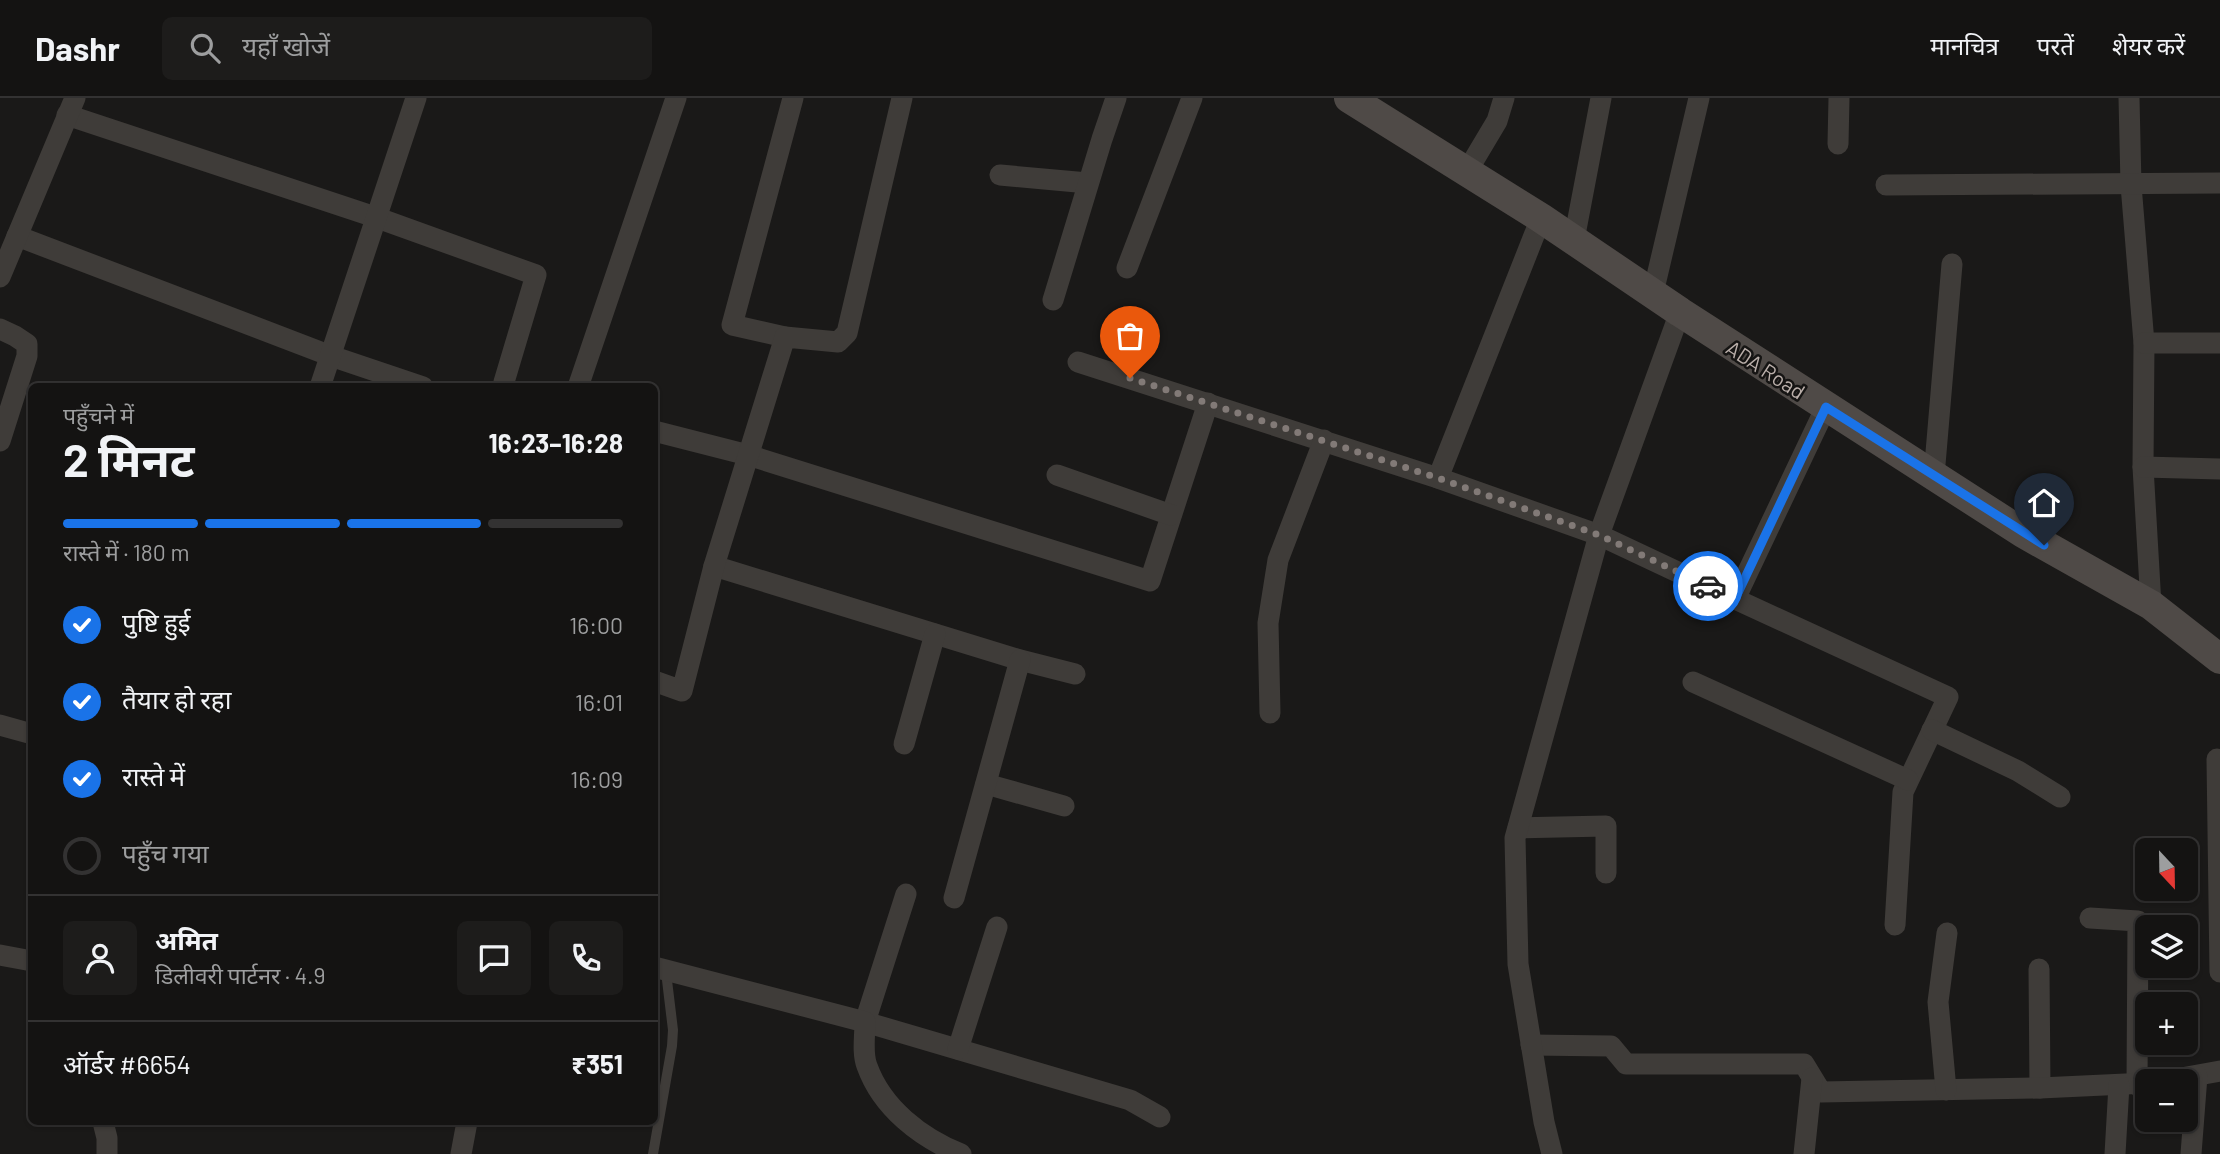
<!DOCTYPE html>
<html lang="hi">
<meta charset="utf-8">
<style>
body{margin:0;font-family:Barlow,"Noto Sans Devanagari",sans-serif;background:#1d1c1b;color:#f1f3f6;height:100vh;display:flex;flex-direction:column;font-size:26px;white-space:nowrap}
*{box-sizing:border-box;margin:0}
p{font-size:23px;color:#9d9e9f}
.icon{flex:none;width:38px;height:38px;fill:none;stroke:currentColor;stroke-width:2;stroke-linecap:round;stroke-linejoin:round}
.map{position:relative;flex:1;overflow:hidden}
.details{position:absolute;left:28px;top:285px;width:630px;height:742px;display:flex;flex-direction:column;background:#141312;border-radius:10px;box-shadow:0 2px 5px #0004,0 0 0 2px #333232}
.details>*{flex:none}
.needle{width:46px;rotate:158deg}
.controls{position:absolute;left:2135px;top:740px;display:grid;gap:14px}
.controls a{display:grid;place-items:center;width:63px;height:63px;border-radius:10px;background:#141312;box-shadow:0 2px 5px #0004,0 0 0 2px #333232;font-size:35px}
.pin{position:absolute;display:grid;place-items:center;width:60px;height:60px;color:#fff;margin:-72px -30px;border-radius:50% 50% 50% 0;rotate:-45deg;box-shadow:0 0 7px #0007}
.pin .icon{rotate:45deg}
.courier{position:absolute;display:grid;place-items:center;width:70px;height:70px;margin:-35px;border:5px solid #1a73e8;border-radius:50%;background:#fff;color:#222;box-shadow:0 2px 9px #0007}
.head em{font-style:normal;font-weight:700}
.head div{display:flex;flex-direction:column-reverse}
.head{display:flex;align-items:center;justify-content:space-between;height:119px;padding:0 35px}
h1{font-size:46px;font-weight:700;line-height:52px}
.bar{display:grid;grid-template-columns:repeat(4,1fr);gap:10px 7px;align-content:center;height:84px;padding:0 35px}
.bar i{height:9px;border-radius:5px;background:#333232}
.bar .active{background:#1a73e8}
.bar p{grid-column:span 4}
.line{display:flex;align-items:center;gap:18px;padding:0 35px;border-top:2px solid #333232}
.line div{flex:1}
.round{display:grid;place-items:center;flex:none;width:74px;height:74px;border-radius:10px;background:#1d1c1b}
ol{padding:0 35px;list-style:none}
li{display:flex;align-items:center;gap:21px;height:77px}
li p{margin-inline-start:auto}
li .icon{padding:7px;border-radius:50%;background:#1a73e8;color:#fff;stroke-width:4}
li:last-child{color:#9d9e9f}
li i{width:38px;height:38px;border:4px solid #333232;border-radius:50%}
header{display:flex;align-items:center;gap:42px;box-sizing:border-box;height:98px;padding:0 35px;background:#141312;border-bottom:2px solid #333232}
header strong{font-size:33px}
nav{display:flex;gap:38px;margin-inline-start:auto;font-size:24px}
.search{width:490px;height:63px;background:#1d1c1b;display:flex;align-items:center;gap:18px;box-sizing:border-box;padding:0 24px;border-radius:10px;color:#9d9e9f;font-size:26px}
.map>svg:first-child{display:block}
</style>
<header>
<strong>Dashr</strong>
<div class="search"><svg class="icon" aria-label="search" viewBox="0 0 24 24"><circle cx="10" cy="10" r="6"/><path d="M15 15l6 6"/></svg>यहाँ खोजें</div>
<nav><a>मानचित्र</a><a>परतें</a><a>शेयर करें</a></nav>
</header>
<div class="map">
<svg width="2220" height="1056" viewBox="0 0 2220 1056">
<rect width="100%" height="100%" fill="#1a1918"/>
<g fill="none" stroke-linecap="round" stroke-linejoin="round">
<polyline stroke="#3f3c39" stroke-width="10" points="653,1056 672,948 673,932 666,874"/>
<g stroke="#3f3c39" stroke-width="21">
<polyline points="2129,0 2131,87 2144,245 2143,369 2151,507"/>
<polyline points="67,17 375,119 536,177 504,284 506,289"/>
<polyline points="1838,46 1839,0"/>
<polyline points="1466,75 1497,23 1504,0"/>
<polyline points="1000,77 1088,85"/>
<polyline points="1886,87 2220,85"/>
<polyline points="17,138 331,258 423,289"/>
<polyline points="1574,142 1601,0"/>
<polyline points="1127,170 1192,0"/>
<polyline points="0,179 75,0"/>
<polyline points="1653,195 1699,0"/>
<polyline points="1053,202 1102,41 1116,0"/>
<polyline points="0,231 15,238 27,246 27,258 0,343"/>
<polyline points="785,239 732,227 793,0"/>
<polyline points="2144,245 2220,245"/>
<polyline points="1078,264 1438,380 1599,437 1735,501 1826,309"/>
<polyline points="320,289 416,0"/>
<polyline points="578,289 676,0"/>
<polyline points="654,333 748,357 1150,483 1208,305"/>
<polyline points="2143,369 2220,371"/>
<polyline points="1057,377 1171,417"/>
<polyline points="1934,378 1952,166"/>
<polyline points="1438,380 1541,120"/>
<polyline points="714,468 1020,562 1075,576"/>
<polyline points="1735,501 1948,599 1903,694 1895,827"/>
<polyline points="654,583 682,593 714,468 785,239 838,244 847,235 902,0"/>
<polyline points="1693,584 1908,682"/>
<polyline points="1270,615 1268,525 1278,462 1324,342"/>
<polyline points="0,627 32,636"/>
<polyline points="1932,632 2018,673 2060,699"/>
<polyline points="904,646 935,536"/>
<polyline points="2217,661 2220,874"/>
<polyline points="986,686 1064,708"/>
<polyline points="1518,730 1606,728 1606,775"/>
<polyline points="906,796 865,924 1130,1002 1160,1019"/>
<polyline points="954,800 1020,562"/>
<polyline points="2090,820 2138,823 2137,987"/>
<polyline points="0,857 32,863"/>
<path d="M654,869L865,924C865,937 862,956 867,968C882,1010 921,1040 961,1056"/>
<polyline points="2039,871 2040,990"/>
<polyline points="1531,947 1611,948 1626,966 1804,966 1821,994 2040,990 2147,985"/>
<polyline points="958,951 997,829"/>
<polyline points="2159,984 2220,973"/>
<polyline points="1946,992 1938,904 1947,835"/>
<polyline points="103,1024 107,1040 107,1056"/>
<polyline points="461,1056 467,1024"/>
<polyline points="1552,1056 1544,1024 1518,866 1515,740 1599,437 1680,214"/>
<polyline points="1804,1056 1812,980"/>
<polyline points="2115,1056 2119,987"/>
<polyline points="2191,1056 2197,978"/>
</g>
<polyline stroke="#4f4a47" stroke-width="30" points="1349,0 1541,120 1680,214 2023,435 2151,507 2220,561"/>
</g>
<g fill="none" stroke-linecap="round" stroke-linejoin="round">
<polyline stroke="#827a77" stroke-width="7" stroke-dasharray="0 12.6" points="1130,280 1438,380 1599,437 1708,488"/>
<polyline stroke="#1a73e8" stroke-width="9" points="1708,488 1735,501 1826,309 2044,447"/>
</g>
<g text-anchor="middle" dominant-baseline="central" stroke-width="5" stroke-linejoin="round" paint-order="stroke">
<g font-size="21" fill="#baafaa" stroke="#151413">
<text transform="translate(1766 271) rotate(33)">ADA Road</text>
</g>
</g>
</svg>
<div class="controls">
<a><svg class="needle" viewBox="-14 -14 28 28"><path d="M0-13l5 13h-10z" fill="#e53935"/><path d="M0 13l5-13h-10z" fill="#9d9e9f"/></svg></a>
<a><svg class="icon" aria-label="layers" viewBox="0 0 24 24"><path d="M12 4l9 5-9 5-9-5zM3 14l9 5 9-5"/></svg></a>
<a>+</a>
<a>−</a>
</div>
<div class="pin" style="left:1130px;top:280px;background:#ea580c"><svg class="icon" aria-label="bag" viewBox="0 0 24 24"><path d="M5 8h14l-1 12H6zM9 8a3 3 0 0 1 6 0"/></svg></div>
<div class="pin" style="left:2044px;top:447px;background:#1f2937"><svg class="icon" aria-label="home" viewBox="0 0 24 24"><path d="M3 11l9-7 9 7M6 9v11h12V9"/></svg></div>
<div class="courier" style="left:1708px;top:488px"><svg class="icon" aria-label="car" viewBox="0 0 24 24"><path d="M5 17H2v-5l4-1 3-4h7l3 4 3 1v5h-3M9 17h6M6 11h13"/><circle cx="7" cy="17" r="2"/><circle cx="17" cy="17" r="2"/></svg></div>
<section class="details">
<div class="head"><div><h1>2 मिनट</h1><p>पहुँचने में</p></div><em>16:23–16:28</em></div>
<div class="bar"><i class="active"></i><i class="active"></i><i class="active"></i><i></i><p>रास्ते में · 180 m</p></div>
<ol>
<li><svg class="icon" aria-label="check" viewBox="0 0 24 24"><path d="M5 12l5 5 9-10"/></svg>पुष्टि हुई<p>16:00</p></li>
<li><svg class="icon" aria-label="check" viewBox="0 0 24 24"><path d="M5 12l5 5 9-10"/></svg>तैयार हो रहा<p>16:01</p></li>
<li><svg class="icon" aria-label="check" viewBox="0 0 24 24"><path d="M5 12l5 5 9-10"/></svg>रास्ते में<p>16:09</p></li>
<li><i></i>पहुँच गया</li>
</ol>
<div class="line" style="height:126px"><a class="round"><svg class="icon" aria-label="person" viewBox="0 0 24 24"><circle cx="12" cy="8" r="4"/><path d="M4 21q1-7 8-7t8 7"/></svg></a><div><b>अमित</b><p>डिलीवरी पार्टनर · 4.9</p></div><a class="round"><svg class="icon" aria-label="chat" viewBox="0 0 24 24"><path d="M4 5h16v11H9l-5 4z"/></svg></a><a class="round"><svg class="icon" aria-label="phone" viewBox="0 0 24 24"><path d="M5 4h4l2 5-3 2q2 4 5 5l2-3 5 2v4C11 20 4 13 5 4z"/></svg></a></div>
<div class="line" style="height:91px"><div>ऑर्डर #6654</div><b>₹351</b></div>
</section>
</div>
